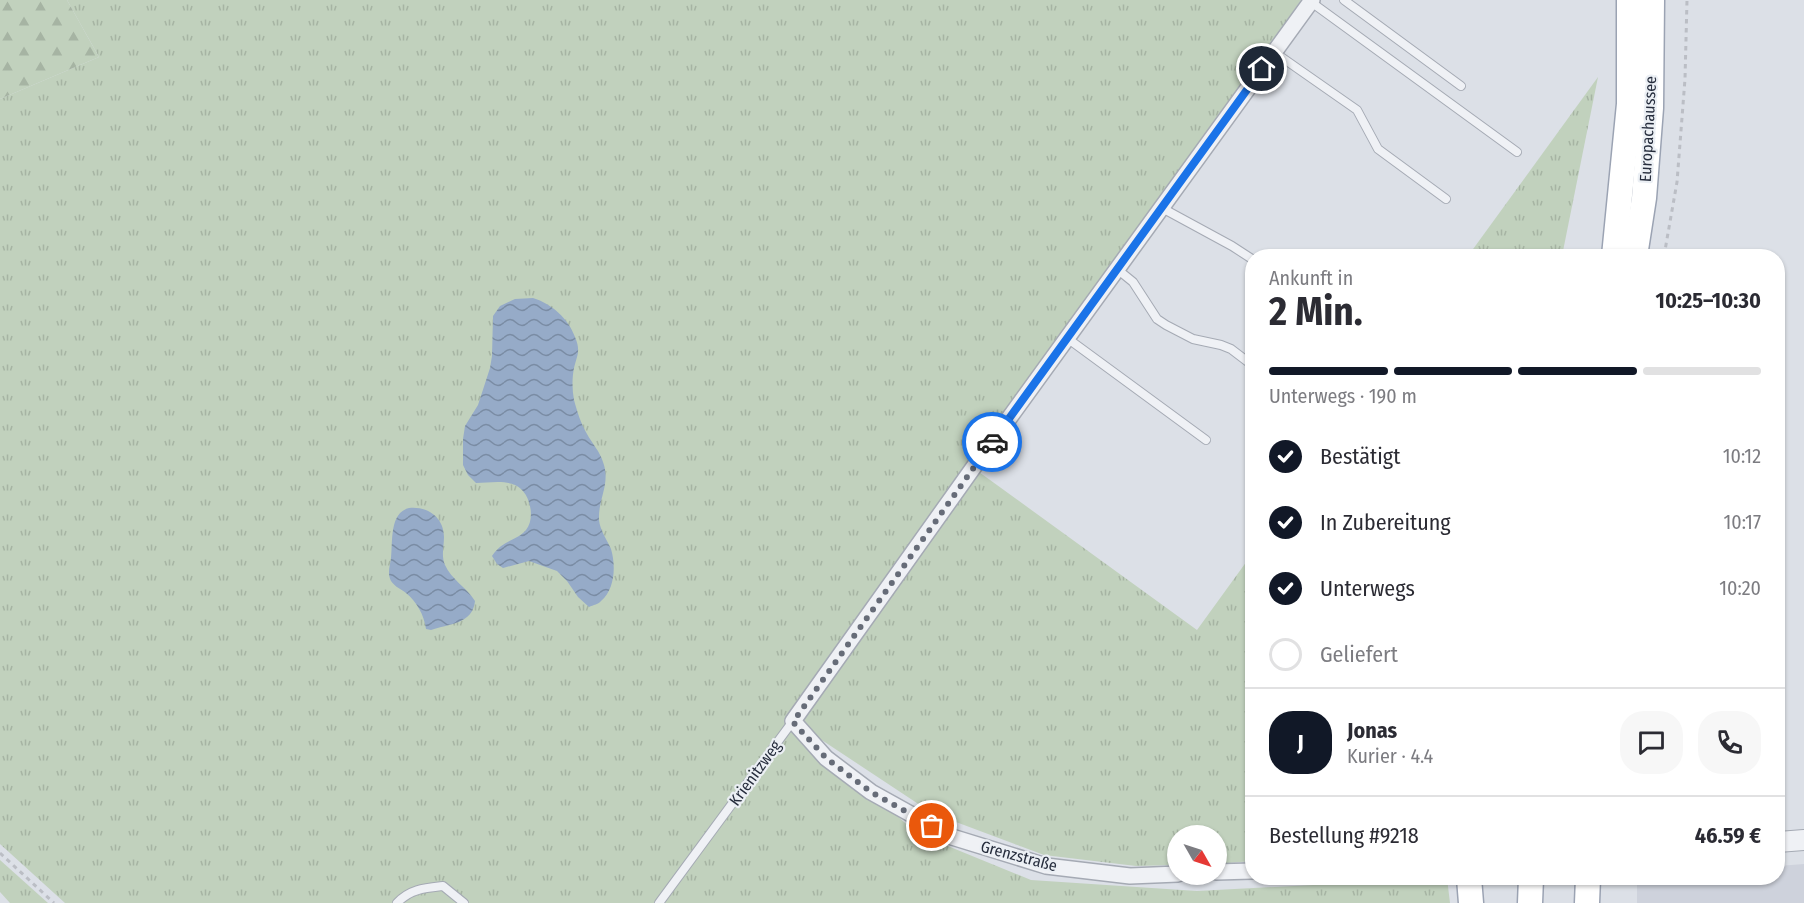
<!DOCTYPE html>
<html lang="de">
<meta charset="utf-8">
<style>
body{margin:0;font-family:"Fira Sans Condensed",sans-serif;background:#f7f7f7;color:#2b2b33;height:100vh;display:flex;flex-direction:column;font-size:22px;white-space:nowrap}
*{box-sizing:border-box;margin:0}
p{font-size:20px;color:#7c7c81}
.icon{flex:none;width:33px;height:33px;fill:none;stroke:currentColor;stroke-width:2;stroke-linecap:round;stroke-linejoin:round}
.map{position:relative;flex:1;overflow:hidden}
.sheet{position:absolute;left:1245px;top:249px;width:540px;height:636px;display:flex;flex-direction:column;background:#fff;border-radius:24px;box-shadow:0 2px 4px #0004}
.sheet>*{flex:none}
.needle{width:39px;rotate:129deg}
.tools{position:absolute;left:1167px;top:825px;display:grid;gap:12px}
.tools a{display:grid;place-items:center;width:60px;height:60px;border-radius:50%;background:#fff;box-shadow:0 2px 4px #0004;font-size:30px}
.pin{position:absolute;display:grid;place-items:center;width:51px;height:51px;color:#fff;margin:-26px;border:3px solid #fff;border-radius:50%;box-shadow:0 2px 6px #0007}
.courier{position:absolute;display:grid;place-items:center;width:60px;height:60px;margin:-30px;border:4px solid #1a73e8;border-radius:50%;background:#fff;color:#222;box-shadow:0 2px 8px #0007}
.overview em{font-style:normal;font-weight:700}
.overview div{display:flex;flex-direction:column-reverse}
.overview{display:flex;align-items:center;justify-content:space-between;height:102px;padding:0 24px}
h1{font-size:39px;font-weight:700;line-height:45px}
.bar{display:grid;grid-template-columns:repeat(4,1fr);gap:9px 6px;align-content:center;height:72px;padding:0 24px}
.bar i{height:8px;border-radius:4px;background:#e1e1e2}
.bar .active{background:#111827}
.bar p{grid-column:span 4}
.line{display:flex;align-items:center;gap:15px;padding:0 24px;border-top:2px solid #e1e1e2}
.line div{flex:1}
.round{display:grid;place-items:center;flex:none;width:63px;height:63px;border-radius:24px;background:#f7f7f7}
ol{padding:0 24px;list-style:none}
li{display:flex;align-items:center;gap:18px;height:66px}
li p{margin-inline-start:auto}
li .icon{padding:6px;border-radius:50%;background:#111827;color:#fff;stroke-width:4}
li:last-child{color:#7c7c81}
li i{width:33px;height:33px;border:3px solid #e1e1e2;border-radius:50%}
.map>svg:first-child{display:block}
</style>
<div class="map">
<svg width="1804" height="903" viewBox="0 0 1804 903">
<defs>
<pattern id="grass-tufts" width="24" height="20" patternUnits="userSpaceOnUse" patternTransform="scale(1.5)"><rect width="24" height="20" fill="#c1d1bd"/><path d="M3 7l-1-3M5 7V3M7 7l1-3M15 17l-1-3M17 17v-4M19 17l1-3" fill="none" stroke="#a6b4a3"/></pattern>
<pattern id="forest-firs" width="22" height="20" patternUnits="userSpaceOnUse" patternTransform="scale(1.5)"><rect width="22" height="20" fill="#c1d1bd"/><path d="M5 1l3.5 6h-7zM16 11l3.5 6h-7z" fill="#a6b4a3"/></pattern>
<pattern id="water-waves" width="16" height="10" patternUnits="userSpaceOnUse" patternTransform="scale(1.5)"><rect width="16" height="10" fill="#96abc8"/><path d="M0 5q4-4 8 0t8 0" fill="none" stroke="#7a8ca4"/></pattern>
</defs>
<rect width="100%" height="100%" fill="#dce0e7"/>
<polygon fill="#ced2dc" points="1804,864 1804,903 1637,903 1637,878 1778,878 1778,866"/>
<g fill="url(#grass-tufts)">
<polygon points="67,0 1301,0 979,472 1197,630 1252,554 1252,861 1217,864 1216,836 1178,836 1177,865 1136,866 1044,855 932,813 796,723 916,833 1031,880 1197,891 1447,878 1450,903 65,903 0,844 0,99 99,57"/>
<polygon points="1598,77 1562,256 1468,256"/>
<polygon points="0,860 48,903 10,903 0,892"/>
</g>
<polygon fill="url(#forest-firs)" points="0,0 67,0 99,57 0,99"/>
<g fill="url(#water-waves)">
<path d="M533,298C552,304 568,318 575,337C581,351 577,355 574,368C572,378 572,389 574,400C577,411 581,424 587,434C592,443 600,452 603,462C611,484 598,498 599,520C600,530 607,540 611,549C616,566 615,589 601,601C599,604 593,605 589,607L578,597L567,581L557,571L529,561L503,568L497,564L492,556C503,539 517,541 526,530C536,518 530,491 515,485C504,480 488,483 476,483L468,475L463,465V439L465,426L478,405L490,368L492,356L493,316L500,306L515,299Z"/>
<path d="M409,508C427,506 444,517 444,537C444,546 441,556 445,565C451,579 467,588 475,601C473,624 448,624 431,630L426,629C424,615 417,602 406,593C401,589 395,587 391,581C387,573 390,566 391,558C393,542 389,513 409,508Z"/>
</g>
<g fill="none" stroke-linecap="round" stroke-linejoin="round">
<defs>
<g id="service">
<polyline points="1344,0 1461,86"/>
<polyline points="1311,2 1517,152"/>
<polyline points="1274,52 1357,110 1378,149 1446,199"/>
<polyline points="1162,208 1232,246 1252,259"/>
<polyline points="1117,269 1133,282 1157,319 1166,325 1193,339 1221,345 1231,349 1252,365"/>
<polyline points="1067,338 1206,440"/>
<path d="M397,903C410,889 425,888 443,886L464,903"/>
<polyline points="659,903 793,721"/>
</g>
<g id="minor">
<polyline points="1216,872 1252,871"/>
<polyline points="1178,874 1130,876 1046,866 952,837 871,792 826,758 793,721 973,468 1312,0"/>
</g>
<polyline id="tertiary" points="1778,842 1804,840"/>
<g id="primary">
<polyline points="1614,256 1629,104 1629,0"/>
<polyline points="1635,256 1644,198 1651,108 1652,0"/>
<polyline points="1469,878 1471,903"/>
<polyline points="1530,903 1531,878"/>
<polyline points="1587,903 1588,878"/>
</g>
</defs>
<use href="#service" stroke="#a5aab4" stroke-width="10"/>
<use href="#minor" stroke="#a5aab4" stroke-width="18"/>
<use href="#tertiary" stroke="#a5aab4" stroke-width="22"/>
<use href="#primary" stroke="#9ba3b3" stroke-width="27"/>
<g stroke="#bbbec5" stroke-width="3" stroke-dasharray="4.5 4.5" stroke-linecap="butt">
<polyline points="1664,256 1677,182 1685,79 1687,0"/>
<polyline points="0,853 54,903"/>
</g>
<use href="#service" stroke="#eff1f5" stroke-width="8"/>
<use href="#minor" stroke="#eff1f5" stroke-width="15"/>
<use href="#tertiary" stroke="#eff1f5" stroke-width="20"/>
<use href="#primary" stroke="#fff" stroke-width="24"/>
</g>
<g fill="none" stroke-linecap="round" stroke-linejoin="round">
<polyline stroke="#666c78" stroke-width="6" stroke-dasharray="0 10.8" points="932,826 871,792 826,758 793,722 992,442"/>
<polyline stroke="#1a73e8" stroke-width="8" points="992,442 1262,69"/>
</g>
<g text-anchor="middle" dominant-baseline="central" stroke-width="4.5" stroke-linejoin="round" paint-order="stroke">
<g font-size="16" fill="#262d3d" stroke="#ebeff4">
<text transform="translate(1648 129) rotate(-87)">Europachaussee</text>
<text transform="translate(755 773) rotate(-54)">Krienitzweg</text>
<text transform="translate(1019 856) rotate(15)">Grenzstraße</text>
</g>
</g>
</svg>
<div class="tools">
<a><svg class="needle" viewBox="-14 -14 28 28"><path d="M0-13l5 13h-10z" fill="#e53935"/><path d="M0 13l5-13h-10z" fill="#7c7c81"/></svg></a>
</div>
<div class="pin" style="left:932px;top:826px;background:#ea580c"><svg class="icon" aria-label="bag" viewBox="0 0 24 24"><path d="M5 8h14l-1 12H6zM9 8a3 3 0 0 1 6 0"/></svg></div>
<div class="pin" style="left:1262px;top:69px;background:#1f2937"><svg class="icon" aria-label="home" viewBox="0 0 24 24"><path d="M3 11l9-7 9 7M6 9v11h12V9"/></svg></div>
<div class="courier" style="left:992px;top:442px"><svg class="icon" aria-label="car" viewBox="0 0 24 24"><path d="M5 17H2v-5l4-1 3-4h7l3 4 3 1v5h-3M9 17h6M6 11h13"/><circle cx="7" cy="17" r="2"/><circle cx="17" cy="17" r="2"/></svg></div>
<section class="sheet">
<div class="overview"><div><h1>2 Min.</h1><p>Ankunft in</p></div><em>10:25–10:30</em></div>
<div class="bar"><i class="active"></i><i class="active"></i><i class="active"></i><i></i><p>Unterwegs · 190 m</p></div>
<ol>
<li><svg class="icon" aria-label="check" viewBox="0 0 24 24"><path d="M5 12l5 5 9-10"/></svg>Bestätigt<p>10:12</p></li>
<li><svg class="icon" aria-label="check" viewBox="0 0 24 24"><path d="M5 12l5 5 9-10"/></svg>In Zubereitung<p>10:17</p></li>
<li><svg class="icon" aria-label="check" viewBox="0 0 24 24"><path d="M5 12l5 5 9-10"/></svg>Unterwegs<p>10:20</p></li>
<li><i></i>Geliefert</li>
</ol>
<div class="line" style="height:108px"><b class="round" style="background:#111827;color:#fff">J</b><div><b>Jonas</b><p>Kurier · 4.4</p></div><a class="round"><svg class="icon" aria-label="chat" viewBox="0 0 24 24"><path d="M4 5h16v11H9l-5 4z"/></svg></a><a class="round"><svg class="icon" aria-label="phone" viewBox="0 0 24 24"><path d="M5 4h4l2 5-3 2q2 4 5 5l2-3 5 2v4C11 20 4 13 5 4z"/></svg></a></div>
<div class="line" style="height:78px"><div>Bestellung #9218</div><b>46.59 €</b></div>
</section>
</div>
